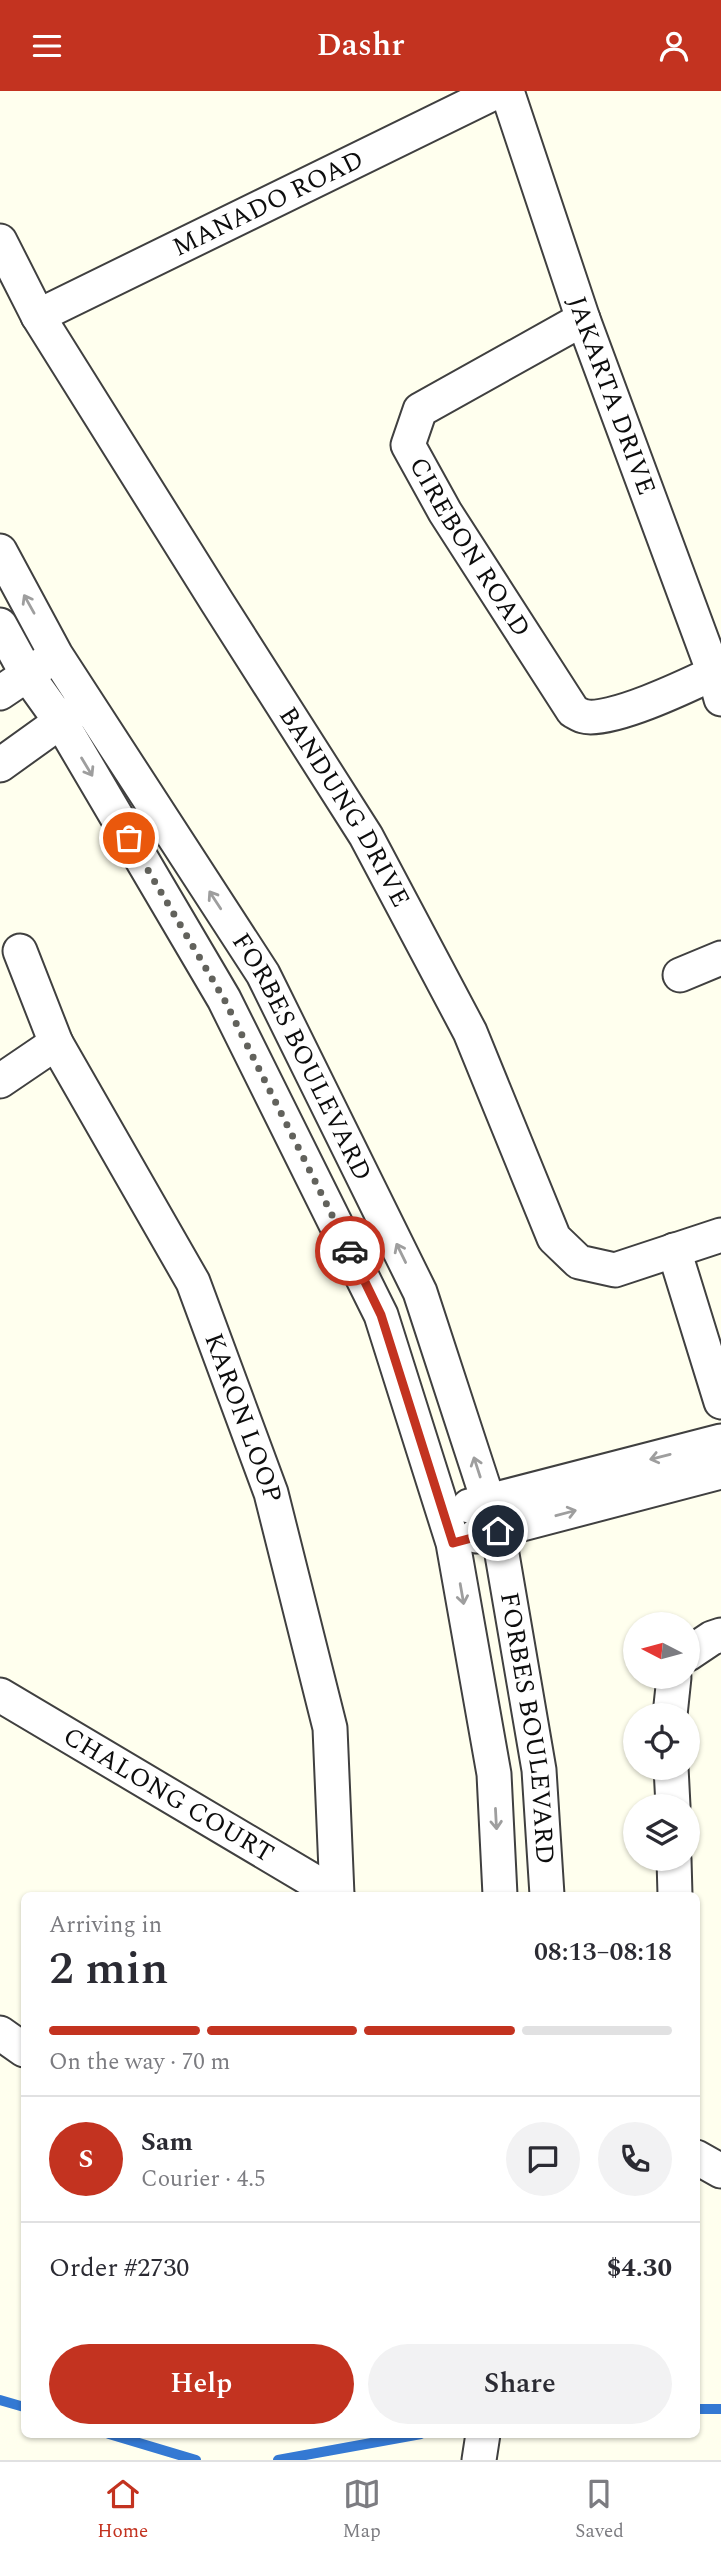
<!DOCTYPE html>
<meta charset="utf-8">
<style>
body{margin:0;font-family:Spectral,serif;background:#f2f2f3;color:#2b2b33;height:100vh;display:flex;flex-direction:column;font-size:26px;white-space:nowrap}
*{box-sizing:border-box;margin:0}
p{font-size:23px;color:#7c7c81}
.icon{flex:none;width:38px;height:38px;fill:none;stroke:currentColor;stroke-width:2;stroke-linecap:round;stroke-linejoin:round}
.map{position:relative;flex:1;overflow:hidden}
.side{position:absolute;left:21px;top:1801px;width:679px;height:546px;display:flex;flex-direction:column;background:#fff;border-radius:10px;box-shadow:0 2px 5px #0004}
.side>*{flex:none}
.needle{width:46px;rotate:276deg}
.tools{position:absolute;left:623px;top:1521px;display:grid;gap:14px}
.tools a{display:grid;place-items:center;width:77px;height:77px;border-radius:50%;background:#fff;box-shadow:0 2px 5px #0004;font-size:35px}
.pin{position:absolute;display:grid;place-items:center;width:60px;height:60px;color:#fff;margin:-30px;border:4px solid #fff;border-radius:50%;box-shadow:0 2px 7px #0007}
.courier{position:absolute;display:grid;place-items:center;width:70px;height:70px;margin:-35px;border:5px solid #c33320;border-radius:50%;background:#fff;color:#222;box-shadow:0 2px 9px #0007}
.overview em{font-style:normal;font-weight:600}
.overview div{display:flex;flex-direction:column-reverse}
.overview{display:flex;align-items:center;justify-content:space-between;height:119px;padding:0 28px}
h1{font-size:46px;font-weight:600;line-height:52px}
.bar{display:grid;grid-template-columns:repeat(4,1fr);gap:10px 7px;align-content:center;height:84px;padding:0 28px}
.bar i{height:9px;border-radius:5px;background:#e1e1e2}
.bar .selected{background:#c33320}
.bar p{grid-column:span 4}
.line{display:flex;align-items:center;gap:18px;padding:0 28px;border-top:2px solid #e1e1e2}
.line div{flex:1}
.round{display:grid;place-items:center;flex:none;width:74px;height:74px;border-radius:37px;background:#f2f2f3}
.button{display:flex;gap:14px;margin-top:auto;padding:14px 28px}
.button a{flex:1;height:80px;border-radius:42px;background:#c33320;color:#fff;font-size:28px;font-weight:600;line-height:80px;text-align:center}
.button a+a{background:#f2f2f3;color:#2b2b33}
header{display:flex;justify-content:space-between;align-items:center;height:91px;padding:0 28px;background:#c33320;color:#fff;font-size:32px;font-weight:600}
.dock{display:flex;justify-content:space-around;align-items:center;height:98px;border-top:2px solid #e1e1e2;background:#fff;font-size:19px;color:#7c7c81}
.dock a{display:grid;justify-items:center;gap:4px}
.dock .selected{color:#c33320}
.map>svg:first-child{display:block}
</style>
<header><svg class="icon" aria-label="menu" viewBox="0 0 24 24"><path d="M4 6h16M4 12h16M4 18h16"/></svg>Dashr<svg class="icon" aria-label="person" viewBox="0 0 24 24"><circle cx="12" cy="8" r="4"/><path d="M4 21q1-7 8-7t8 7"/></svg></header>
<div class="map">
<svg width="721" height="2369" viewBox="0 0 721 2369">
<rect width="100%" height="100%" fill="#ffe"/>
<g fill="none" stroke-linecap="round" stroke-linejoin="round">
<g stroke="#3479d3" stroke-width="10">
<polyline points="0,2309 24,2316"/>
<polyline points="696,2318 721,2318"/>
<polyline points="109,2343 196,2369"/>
<polyline points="278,2369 421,2343"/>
</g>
<defs>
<g id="street">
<path id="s1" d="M507,0L583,228L714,582L721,608"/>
<path id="s2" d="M0,150L38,225L217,511L366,745L470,941L554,1147L579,1171L615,1179L721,1144"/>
<path id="s3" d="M38,225L498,0"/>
<path id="s4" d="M583,228L420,319L408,354L445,421L573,620C575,621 581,625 583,625C608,633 689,594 714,582"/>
<path id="s5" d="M0,460L56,564L263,883L420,1201L498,1440L539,1679L547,1804"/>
<polyline points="0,534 28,585 61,631 224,908 381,1224 453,1452 494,1683 500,1804"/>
<polyline points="0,602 46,571"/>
<polyline points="0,674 78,618"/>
<polyline points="20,860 56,952"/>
<polyline points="680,884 721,867"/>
<path id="s6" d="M0,990L56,952L193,1191L271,1402L330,1637L337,1804"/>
<polyline points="674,1159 721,1311"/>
<polyline points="469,1415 721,1350"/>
<polyline points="476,1445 721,1381"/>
<polyline points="688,1563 712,1547 721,1544"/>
<path id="s7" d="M0,1604L337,1804"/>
<polyline points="670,1624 674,1586"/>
<polyline points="671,1676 673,1715"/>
<polyline points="674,1768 675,1804"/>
<polyline points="0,1942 24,1959"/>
<polyline points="696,2066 721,2080"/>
<polyline points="479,2369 483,2343"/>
</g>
</defs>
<use href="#street" stroke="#404040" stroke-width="37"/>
<use href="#street" stroke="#fff" stroke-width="33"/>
</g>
<defs><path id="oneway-shaft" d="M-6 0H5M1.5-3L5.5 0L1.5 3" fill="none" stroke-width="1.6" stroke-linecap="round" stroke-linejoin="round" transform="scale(1.75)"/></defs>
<g stroke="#9e9e9e">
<use href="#oneway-shaft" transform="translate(29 513) rotate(-119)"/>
<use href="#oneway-shaft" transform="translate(87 676) rotate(59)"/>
<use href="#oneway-shaft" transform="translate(215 809) rotate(-123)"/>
<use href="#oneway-shaft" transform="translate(401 1162) rotate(-116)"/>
<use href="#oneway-shaft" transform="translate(660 1366) rotate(166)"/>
<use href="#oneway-shaft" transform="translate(477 1376) rotate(-108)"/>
<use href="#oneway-shaft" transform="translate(566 1422) rotate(-15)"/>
<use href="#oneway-shaft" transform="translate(462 1503) rotate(80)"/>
<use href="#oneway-shaft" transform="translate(496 1728) rotate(87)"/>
</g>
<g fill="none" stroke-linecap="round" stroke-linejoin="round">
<polyline stroke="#62625c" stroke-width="7" stroke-dasharray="0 12.6" points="129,747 224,908 350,1160"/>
<polyline stroke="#c33320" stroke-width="9" points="350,1160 381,1224 453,1452 498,1440"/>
</g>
<g text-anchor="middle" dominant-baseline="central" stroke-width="7" stroke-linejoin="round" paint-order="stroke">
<g font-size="26" fill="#0d0d0d" stroke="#fff">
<text stroke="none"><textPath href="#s3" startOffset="256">MANADO ROAD</textPath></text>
<text stroke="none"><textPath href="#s1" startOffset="322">JAKARTA DRIVE</textPath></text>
<text stroke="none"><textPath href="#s4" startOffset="343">CIREBON ROAD</textPath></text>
<text stroke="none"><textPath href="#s2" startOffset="663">BANDUNG DRIVE</textPath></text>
<text stroke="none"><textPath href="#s5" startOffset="590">FORBES BOULEVARD</textPath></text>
<text stroke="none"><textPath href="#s6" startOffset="488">KARON LOOP</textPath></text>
<text stroke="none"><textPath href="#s5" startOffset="1304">FORBES BOULEVARD</textPath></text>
<text stroke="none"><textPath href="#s7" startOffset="196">CHALONG COURT</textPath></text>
</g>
</g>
</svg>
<div class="tools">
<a><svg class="needle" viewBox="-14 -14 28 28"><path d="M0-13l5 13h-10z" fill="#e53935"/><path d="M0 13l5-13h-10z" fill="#7c7c81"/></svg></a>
<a><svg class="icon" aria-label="locate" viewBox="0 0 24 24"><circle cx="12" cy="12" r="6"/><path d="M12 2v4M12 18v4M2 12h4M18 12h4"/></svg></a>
<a><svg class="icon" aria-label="layers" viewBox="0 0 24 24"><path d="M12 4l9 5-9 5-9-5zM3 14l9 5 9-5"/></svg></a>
</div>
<div class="pin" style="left:129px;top:747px;background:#ea580c"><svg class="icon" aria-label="bag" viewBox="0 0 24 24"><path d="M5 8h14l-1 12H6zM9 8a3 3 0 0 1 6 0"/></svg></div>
<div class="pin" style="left:498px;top:1440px;background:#1f2937"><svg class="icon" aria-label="home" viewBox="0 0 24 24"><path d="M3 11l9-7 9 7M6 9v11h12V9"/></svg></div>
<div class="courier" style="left:350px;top:1160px"><svg class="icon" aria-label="car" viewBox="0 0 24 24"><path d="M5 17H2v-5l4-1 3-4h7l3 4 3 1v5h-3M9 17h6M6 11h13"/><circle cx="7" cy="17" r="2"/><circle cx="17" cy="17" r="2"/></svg></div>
<section class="side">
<div class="overview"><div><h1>2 min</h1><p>Arriving in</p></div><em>08:13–08:18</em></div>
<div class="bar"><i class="selected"></i><i class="selected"></i><i class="selected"></i><i></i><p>On the way · 70 m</p></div>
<div class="line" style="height:126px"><b class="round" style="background:#c33320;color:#fff">S</b><div><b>Sam</b><p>Courier · 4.5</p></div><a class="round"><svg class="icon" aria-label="chat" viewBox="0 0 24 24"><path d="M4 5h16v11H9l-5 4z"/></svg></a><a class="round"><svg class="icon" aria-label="phone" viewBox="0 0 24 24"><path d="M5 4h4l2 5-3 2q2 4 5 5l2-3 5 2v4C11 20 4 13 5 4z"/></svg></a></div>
<div class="line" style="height:91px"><div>Order #2730</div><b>$4.30</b></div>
<div class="button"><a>Help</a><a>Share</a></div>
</section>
</div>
<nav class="dock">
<a class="selected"><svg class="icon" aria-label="home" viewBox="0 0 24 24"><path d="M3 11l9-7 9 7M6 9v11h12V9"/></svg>Home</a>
<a><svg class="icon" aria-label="map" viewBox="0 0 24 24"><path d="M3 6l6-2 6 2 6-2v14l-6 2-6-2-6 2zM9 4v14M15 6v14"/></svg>Map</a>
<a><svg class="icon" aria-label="saved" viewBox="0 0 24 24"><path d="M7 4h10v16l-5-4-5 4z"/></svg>Saved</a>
</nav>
